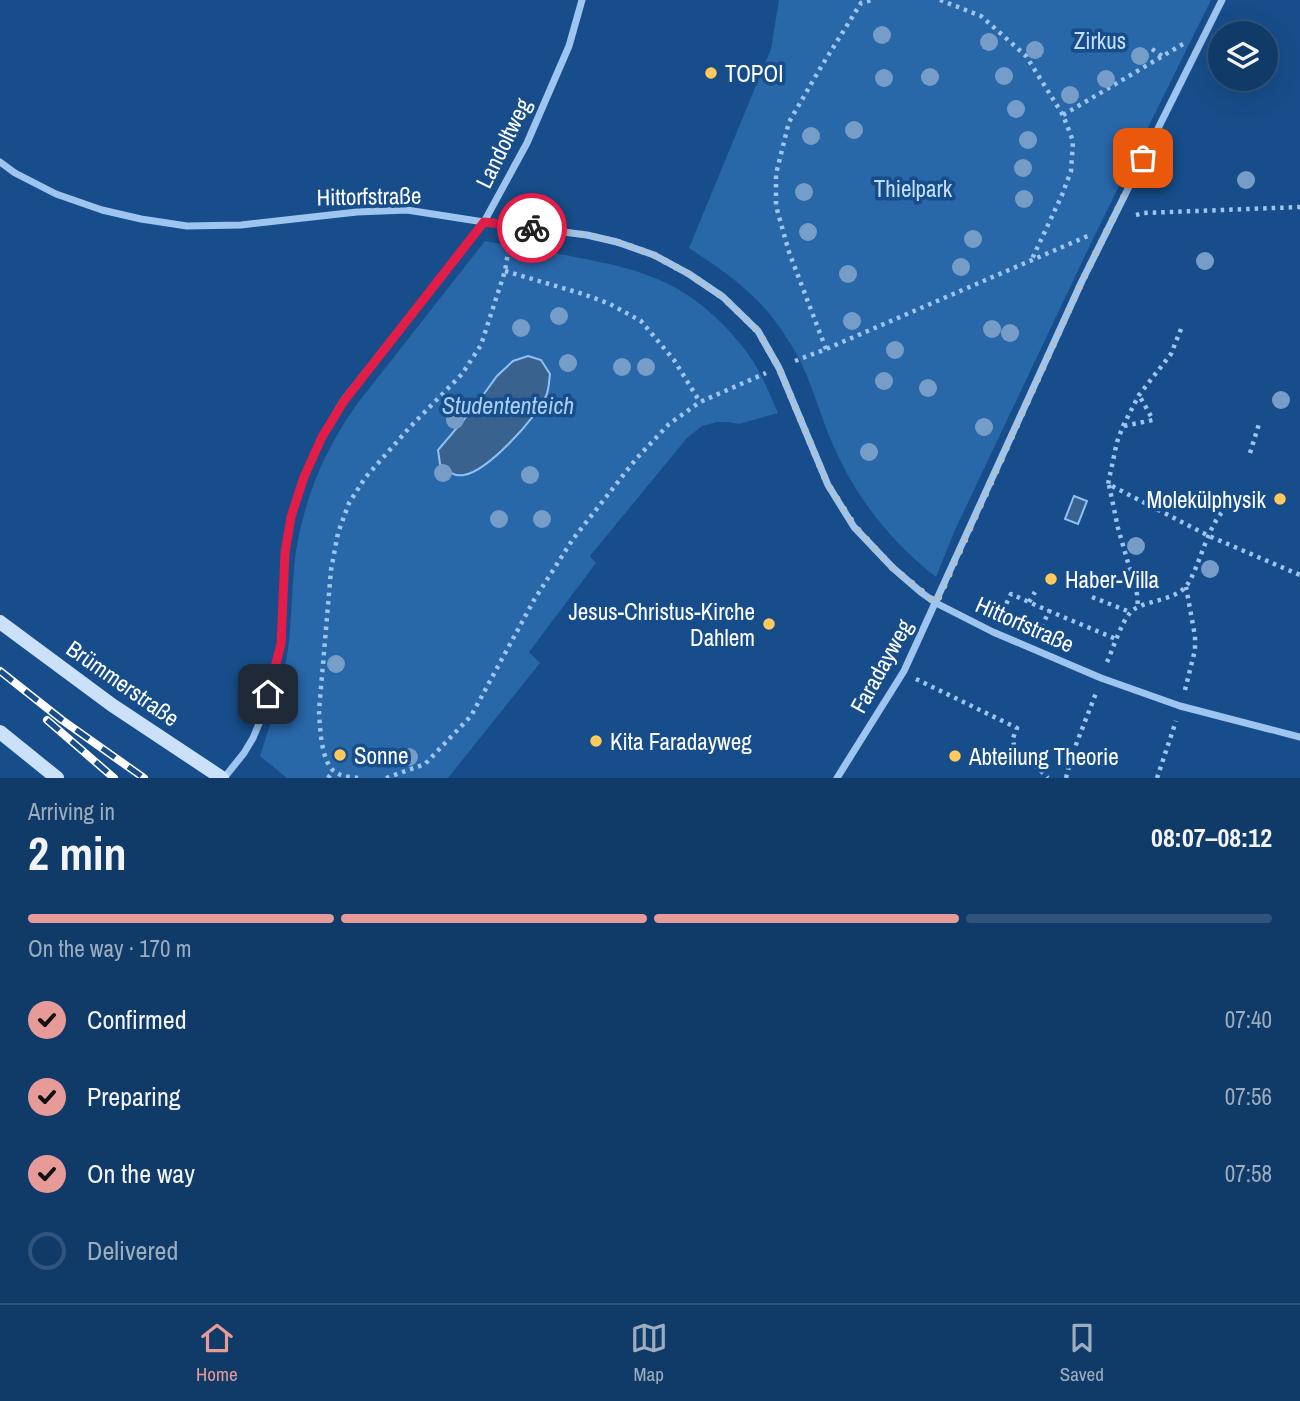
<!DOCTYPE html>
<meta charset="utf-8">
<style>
body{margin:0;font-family:"Archivo Narrow",sans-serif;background:#19416e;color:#f1f3f6;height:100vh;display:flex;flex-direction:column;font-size:26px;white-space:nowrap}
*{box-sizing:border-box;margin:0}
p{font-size:23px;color:#9cadc0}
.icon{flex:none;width:38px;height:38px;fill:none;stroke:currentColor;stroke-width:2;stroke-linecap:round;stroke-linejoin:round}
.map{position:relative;height:778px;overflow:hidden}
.panel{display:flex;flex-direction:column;background:#103a68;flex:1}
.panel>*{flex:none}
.buttons{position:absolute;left:1208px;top:21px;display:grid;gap:14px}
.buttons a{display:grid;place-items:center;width:70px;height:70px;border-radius:50%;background:#103a68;box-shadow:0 7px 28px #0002,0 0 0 2px #30547c;font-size:35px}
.pin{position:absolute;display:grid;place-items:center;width:60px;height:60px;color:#fff;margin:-30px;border-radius:14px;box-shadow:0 4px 10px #0006}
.courier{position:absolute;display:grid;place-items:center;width:70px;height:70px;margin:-35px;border:5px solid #e11d48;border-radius:50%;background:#fff;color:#222;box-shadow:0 2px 9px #0007}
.summary em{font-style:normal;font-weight:700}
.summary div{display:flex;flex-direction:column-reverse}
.summary{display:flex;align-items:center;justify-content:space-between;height:119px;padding:0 28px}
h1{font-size:46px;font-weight:700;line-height:52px}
.bar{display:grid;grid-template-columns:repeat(4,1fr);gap:10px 7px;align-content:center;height:84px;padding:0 28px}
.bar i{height:9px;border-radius:5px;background:#30547c}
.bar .selected{background:#e69b98}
.bar p{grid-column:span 4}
ol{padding:0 28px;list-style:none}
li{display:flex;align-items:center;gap:21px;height:77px}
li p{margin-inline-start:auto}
li .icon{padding:7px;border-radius:50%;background:#e69b98;color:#111;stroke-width:4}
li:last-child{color:#9cadc0}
li i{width:38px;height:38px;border:4px solid #30547c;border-radius:50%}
.tab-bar{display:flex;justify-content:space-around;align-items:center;height:98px;border-top:2px solid #30547c;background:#103a68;font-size:19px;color:#9cadc0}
.tab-bar a{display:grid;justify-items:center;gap:4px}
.tab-bar .selected{color:#e69b98}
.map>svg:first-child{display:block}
</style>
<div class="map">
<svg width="1300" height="778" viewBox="0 0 1300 778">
<rect width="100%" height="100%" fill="#164d8a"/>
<g fill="#2867a8">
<path d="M779,0H1211L1091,243L954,532L936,577C891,542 857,499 834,447C822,421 815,393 803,367C796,351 785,335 775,321C752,290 721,269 689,248L771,49Z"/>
<path d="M485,241C512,246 539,250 565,255C602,262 641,269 674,287C702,302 727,326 746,351C760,370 769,392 778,413L739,424L728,422H717L702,426L687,438L590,556L596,563L529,652L540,663L448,778H287L260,756C272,719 284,681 289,642C292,612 292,581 296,551C305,496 325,449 357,404Z"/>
</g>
<g fill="#39628f" stroke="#90c1f2" stroke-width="2">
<path d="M528,356L541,360L550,374C549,381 549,390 546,396C536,418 488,471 464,475C453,477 447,470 440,464L438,450L473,409L497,376L513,361Z"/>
<polygon points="1074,496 1087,501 1078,524 1065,519"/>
</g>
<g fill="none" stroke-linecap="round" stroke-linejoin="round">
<g stroke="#9ec5ef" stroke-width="4.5" stroke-dasharray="3.5 5" stroke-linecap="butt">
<polyline points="940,0 981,16 1026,56 1063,115 1073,141 1071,171 1062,195 1032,259"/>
<polyline points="1152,49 1162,56"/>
<polyline points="1063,115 1183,44"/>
<polyline points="1136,215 1144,213 1300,207"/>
<polyline points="505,271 583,294 610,304 641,321 674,360 700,402"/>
<polyline points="1181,329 1171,354 1139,395 1123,426 1117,442 1108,484 1209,536 1300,575"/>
<polyline points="826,349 789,252 776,206 776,174 789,122 821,67 861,3 872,0"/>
<polyline points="795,361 826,349 1090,235"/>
<polyline points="1124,426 1153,420 1139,395"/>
<polyline points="1250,453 1259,424"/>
<polyline points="1109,485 1118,528 1137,594 1138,607"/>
<polyline points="1092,597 1130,612"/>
<polyline points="1029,602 1035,592"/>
<polyline points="999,619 1011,594 1049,611"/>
<polyline points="1038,635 1049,611 1116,639"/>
<path d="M1107,662C1113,649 1121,623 1130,613C1140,600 1175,602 1187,585C1201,565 1209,516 1231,505C1240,501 1249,502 1258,502"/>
<polyline points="916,679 1017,728 1013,738 1015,754 1038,768 1048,778"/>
<polyline points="1185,690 1195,650 1195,636 1186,587"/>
<polyline points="328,778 333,771"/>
<path d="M358,778C351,777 342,777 335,772C321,762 320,728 319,711L331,570L338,533L349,503L365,478L410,427L462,374L481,345L505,271L510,240"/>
<polyline points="386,778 425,764 471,716 534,600 573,539 636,459 669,424 700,402 766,373"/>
<polyline points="1066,778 1072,755 1096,693"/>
<polyline points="1157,778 1176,721"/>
</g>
<g stroke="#9ec5ef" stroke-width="7">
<polyline points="0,162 15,173 56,194 102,210 141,219 187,226 241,225 357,212 407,210 484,222 587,235 617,242 654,255 689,274 723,297 758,331 779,368 828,485 854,527 893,568 922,593 936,603 993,632 1101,678 1180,706 1300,737"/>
<polyline points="224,778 244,753 253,738 261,719 281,644 285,553 291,517 304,477 322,437 343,401 484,222 527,143 569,46 582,0"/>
<polyline points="837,778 904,671 1082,281 1222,0"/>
</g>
<g stroke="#cbe1fa" stroke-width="14">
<polyline points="0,622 112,705 222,778"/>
<polyline points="0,732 57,778"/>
</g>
<defs>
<g id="rail">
<polyline points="0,671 62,720 144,778"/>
<polyline points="47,720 114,778"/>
</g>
</defs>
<use href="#rail" stroke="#fff" stroke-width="8"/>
<use href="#rail" stroke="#164d8a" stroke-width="5" stroke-dasharray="16" stroke-linecap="butt"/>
</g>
<g fill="#769dc8">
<circle cx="882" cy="35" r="9"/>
<circle cx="989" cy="42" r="9"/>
<circle cx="1035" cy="50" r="9"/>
<circle cx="1140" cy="56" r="9"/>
<circle cx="1004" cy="76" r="9"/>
<circle cx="930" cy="77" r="9"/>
<circle cx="884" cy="78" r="9"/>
<circle cx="1106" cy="79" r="9"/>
<circle cx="1070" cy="95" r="9"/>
<circle cx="1016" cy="109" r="9"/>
<circle cx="854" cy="130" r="9"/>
<circle cx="811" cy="136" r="9"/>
<circle cx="1028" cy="140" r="9"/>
<circle cx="1023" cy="168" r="9"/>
<circle cx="1246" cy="180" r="9"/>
<circle cx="804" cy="192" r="9"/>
<circle cx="1024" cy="199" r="9"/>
<circle cx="808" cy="232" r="9"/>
<circle cx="973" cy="239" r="9"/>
<circle cx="1205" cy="261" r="9"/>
<circle cx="961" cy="267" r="9"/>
<circle cx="848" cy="274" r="9"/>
<circle cx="559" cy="316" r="9"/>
<circle cx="852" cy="321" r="9"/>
<circle cx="521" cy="328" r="9"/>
<circle cx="992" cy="329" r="9"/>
<circle cx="1010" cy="333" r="9"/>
<circle cx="895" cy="350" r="9"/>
<circle cx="568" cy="363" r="9"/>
<circle cx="622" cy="367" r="9"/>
<circle cx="646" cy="367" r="9"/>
<circle cx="884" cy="381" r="9"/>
<circle cx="928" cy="388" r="9"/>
<circle cx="1281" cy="400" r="9"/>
<circle cx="455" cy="420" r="9"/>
<circle cx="984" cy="427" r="9"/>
<circle cx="869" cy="452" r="9"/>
<circle cx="443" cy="473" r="9"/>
<circle cx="530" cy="475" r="9"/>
<circle cx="499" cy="519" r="9"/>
<circle cx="542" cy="519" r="9"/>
<circle cx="1136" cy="546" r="9"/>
<circle cx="1210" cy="569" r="9"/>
<circle cx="336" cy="664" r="9"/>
<circle cx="409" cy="757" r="9"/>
</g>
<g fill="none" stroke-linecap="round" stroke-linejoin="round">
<polyline stroke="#adc1d6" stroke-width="7" stroke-dasharray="0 12.6" points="532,228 587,235 617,242 654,255 689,274 723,297 758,331 779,368 828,485 855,527 893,568 936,603 1082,281 1143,158"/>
<polyline stroke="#e11d48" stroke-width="9" points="268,694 281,644 285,553 291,517 304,477 322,437 344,401 484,222 532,228"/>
</g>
<g fill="#ffca5b" stroke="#164d8a" stroke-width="2.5">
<circle cx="711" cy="73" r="7"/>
<circle cx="1280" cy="499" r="7"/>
<circle cx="1051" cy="579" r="7"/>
<circle cx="769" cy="624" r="7"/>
<circle cx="596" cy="741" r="7"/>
<circle cx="340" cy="755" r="7"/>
<circle cx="955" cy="756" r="7"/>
</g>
<g text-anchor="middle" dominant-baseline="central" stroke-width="7" stroke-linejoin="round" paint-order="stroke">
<g font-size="23" fill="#c4dffb" stroke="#164d8a">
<text x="1100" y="40">Zirkus</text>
<text x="913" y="188">Thielpark</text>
</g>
<g font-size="23" fill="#fff" stroke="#164d8a" text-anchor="start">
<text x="725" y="73">TOPOI</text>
<text x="1266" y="499" text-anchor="end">Molekülphysik</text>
<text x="1065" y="579">Haber-Villa</text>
<text x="755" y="611" text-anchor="end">Jesus-Christus-Kirche<tspan x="755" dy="26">Dahlem</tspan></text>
<text x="610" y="741">Kita Faradayweg</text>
<text x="354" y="755">Sonne</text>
<text x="969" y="756">Abteilung Theorie</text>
</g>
<g font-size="23" fill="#fff" stroke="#164d8a">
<text transform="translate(503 143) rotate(-64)">Landoltweg</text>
<text transform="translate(369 196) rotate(-1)">Hittorfstraße</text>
<text transform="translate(1025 624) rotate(24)">Hittorfstraße</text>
<text transform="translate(881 666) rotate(-61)">Faradayweg</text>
<text transform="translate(123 683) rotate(35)">Brümmerstraße</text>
</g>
<g font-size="24" font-style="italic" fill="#a9cff6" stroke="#164d8a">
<text x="508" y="405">Studententeich</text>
</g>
</g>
</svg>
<div class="buttons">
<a><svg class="icon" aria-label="layers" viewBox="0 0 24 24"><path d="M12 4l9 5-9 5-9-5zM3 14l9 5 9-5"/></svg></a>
</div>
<div class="pin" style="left:1143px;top:158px;background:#ea580c"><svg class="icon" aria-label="bag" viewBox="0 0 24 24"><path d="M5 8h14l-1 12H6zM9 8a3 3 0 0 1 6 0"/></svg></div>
<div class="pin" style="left:268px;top:694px;background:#1f2937"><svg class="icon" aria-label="home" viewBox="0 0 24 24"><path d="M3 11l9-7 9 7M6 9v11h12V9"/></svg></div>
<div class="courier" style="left:532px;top:228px"><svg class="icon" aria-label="bike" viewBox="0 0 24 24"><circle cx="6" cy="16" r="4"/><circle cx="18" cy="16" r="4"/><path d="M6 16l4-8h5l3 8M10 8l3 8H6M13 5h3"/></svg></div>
</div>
<section class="panel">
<div class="summary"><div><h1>2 min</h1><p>Arriving in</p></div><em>08:07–08:12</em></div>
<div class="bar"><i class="selected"></i><i class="selected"></i><i class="selected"></i><i></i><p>On the way · 170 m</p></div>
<ol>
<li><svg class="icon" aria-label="check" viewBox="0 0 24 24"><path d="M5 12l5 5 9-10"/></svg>Confirmed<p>07:40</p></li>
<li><svg class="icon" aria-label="check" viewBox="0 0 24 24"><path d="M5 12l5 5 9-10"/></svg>Preparing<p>07:56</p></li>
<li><svg class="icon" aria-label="check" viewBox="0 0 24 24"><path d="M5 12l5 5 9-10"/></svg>On the way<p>07:58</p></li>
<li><i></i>Delivered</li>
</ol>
</section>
<nav class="tab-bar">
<a class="selected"><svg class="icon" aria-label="home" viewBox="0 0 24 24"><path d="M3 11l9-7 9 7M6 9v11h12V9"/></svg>Home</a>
<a><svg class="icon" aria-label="map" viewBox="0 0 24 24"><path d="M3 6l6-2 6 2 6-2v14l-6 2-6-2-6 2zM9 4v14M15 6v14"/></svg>Map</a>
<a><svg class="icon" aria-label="saved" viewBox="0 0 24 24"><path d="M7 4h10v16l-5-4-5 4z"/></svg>Saved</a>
</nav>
